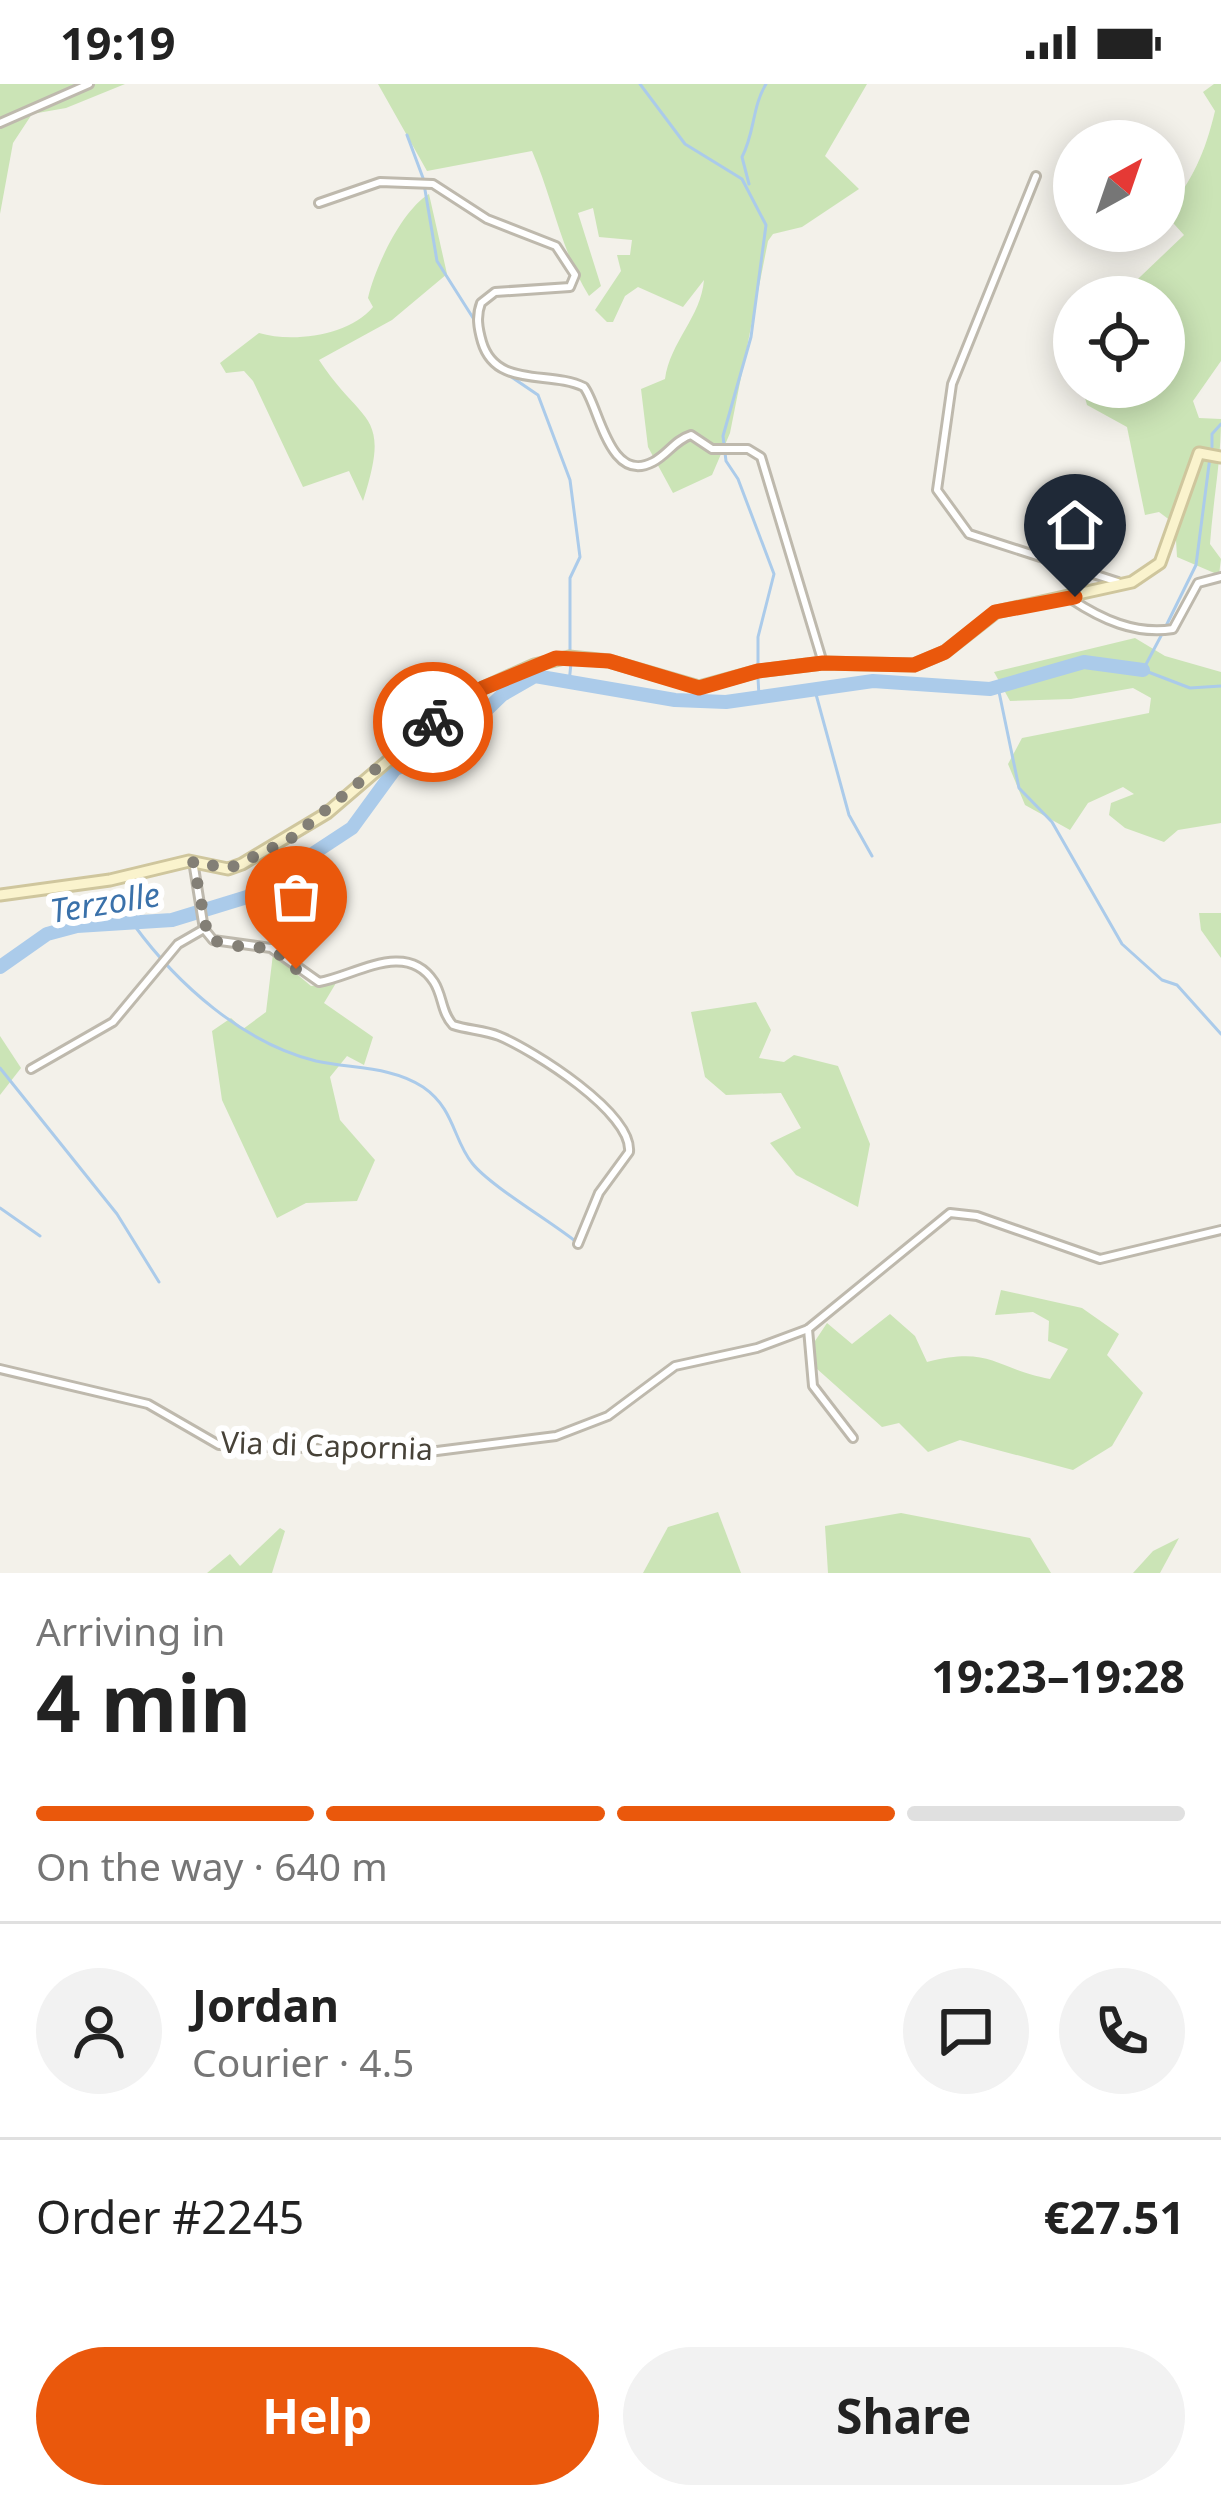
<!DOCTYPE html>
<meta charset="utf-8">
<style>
body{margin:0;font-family:"Noto Sans",sans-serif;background:#f2f2f2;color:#222;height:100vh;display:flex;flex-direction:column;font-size:45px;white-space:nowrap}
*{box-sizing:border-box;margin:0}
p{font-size:39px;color:#767676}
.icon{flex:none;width:66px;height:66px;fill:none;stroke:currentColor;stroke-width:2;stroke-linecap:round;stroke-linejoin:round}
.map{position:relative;height:1489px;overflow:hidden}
.drawer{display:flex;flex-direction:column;background:#fff;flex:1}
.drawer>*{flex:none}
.needle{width:78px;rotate:40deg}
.buttons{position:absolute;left:1053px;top:36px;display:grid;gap:24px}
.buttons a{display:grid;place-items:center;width:132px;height:132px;border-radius:50%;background:#fff;box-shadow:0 6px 30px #0003;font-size:60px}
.pin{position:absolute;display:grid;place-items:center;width:102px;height:102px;color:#fff;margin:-123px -51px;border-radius:50% 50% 50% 0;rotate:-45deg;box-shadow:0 0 12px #0007}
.pin .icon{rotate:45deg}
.courier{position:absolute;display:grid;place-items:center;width:120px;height:120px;margin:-60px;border:9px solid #ea580c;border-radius:50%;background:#fff;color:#222;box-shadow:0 3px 15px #0007}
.overview em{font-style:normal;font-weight:700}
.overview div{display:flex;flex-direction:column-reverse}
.overview{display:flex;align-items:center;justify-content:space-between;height:204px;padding:0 36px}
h1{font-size:78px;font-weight:700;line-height:90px}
.bar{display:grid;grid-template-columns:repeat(4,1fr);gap:18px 12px;align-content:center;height:144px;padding:0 36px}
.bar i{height:15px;border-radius:9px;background:#e0e0e0}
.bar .active{background:#ea580c}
.bar p{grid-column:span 4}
.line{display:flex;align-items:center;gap:30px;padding:0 36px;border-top:3px solid #e0e0e0}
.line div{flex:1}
.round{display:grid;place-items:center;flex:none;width:126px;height:126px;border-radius:63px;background:#f2f2f2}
.cta{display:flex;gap:24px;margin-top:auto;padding:24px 36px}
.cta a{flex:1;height:138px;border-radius:72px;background:#ea580c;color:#fff;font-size:48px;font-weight:700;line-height:138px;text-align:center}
.cta a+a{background:#f2f2f2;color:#222}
.status{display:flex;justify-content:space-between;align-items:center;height:84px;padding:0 60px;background:#fff;direction:ltr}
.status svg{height:33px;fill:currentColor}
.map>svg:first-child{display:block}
</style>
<div class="status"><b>19:19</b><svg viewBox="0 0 49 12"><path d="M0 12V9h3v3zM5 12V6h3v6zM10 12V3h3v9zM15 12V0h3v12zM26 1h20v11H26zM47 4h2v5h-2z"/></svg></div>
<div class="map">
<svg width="1221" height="1489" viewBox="0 0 1221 1489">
<rect width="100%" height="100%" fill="#f3f1ea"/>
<g fill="#cbe4b6">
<polygon points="0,0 125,0 66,24 32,30 13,59 0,130"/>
<path d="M378,0H867L825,72L859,105L802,143L773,150L768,157L730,349L712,391L673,409L648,363L641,305L665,295C670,258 701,233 704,196L683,223L638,203L625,212L613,238H607L595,226L621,187L617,171H630L632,156L599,153L593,124L578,129L601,202L589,212C561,167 553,115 532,67L427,87Z"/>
<path d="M1214,0H1221V277L1193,317L1199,334L1221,335C1221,378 1213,417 1210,460L1221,475L1219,491L1177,473L1175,440L1159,428L1145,431L1127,343L1087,321L1082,303H1164V213H1119L1184,151L1165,130C1193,96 1205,69 1215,27L1203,8Z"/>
<path d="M429,110L447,190L392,236L319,276C363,343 392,326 363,417L349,387L303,403L253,297L244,287L226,289L220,279L259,249C292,259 349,252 373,223L368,214C375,183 402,126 429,110Z"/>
<polygon points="1135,554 1165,572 1221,588 1221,739 1178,746 1164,758 1125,744 1109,731 1111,719 1134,710 1123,703 1088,719 1070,746 1025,721 1008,680 1022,654 1149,629 1151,614 1133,604 1071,615 1010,617 994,588"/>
<polygon points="1199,829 1221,829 1221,874 1201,846"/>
<polygon points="273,870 311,902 336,899 324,919 373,953 364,981 347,972 330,993 340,1036 375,1076 357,1117 306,1119 277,1134 222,1016 212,947 231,934 243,945 266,928"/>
<polygon points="756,918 771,946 759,974 784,978 794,971 838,982 870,1060 858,1123 796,1091 770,1059 801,1044 781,1009 726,1011 705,993 691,928"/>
<polygon points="0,952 21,984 0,1011"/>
<path d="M1001,1206L1082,1224L1119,1250L1107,1271L1143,1309L1112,1362L1073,1386L960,1356L928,1368L899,1339L882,1343L816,1284L813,1260L827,1239L852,1260L890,1230L915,1252L927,1278C992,1262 993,1284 1050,1295L1068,1265L1048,1257L1049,1237L1033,1228L995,1231Z"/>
<polygon points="718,1428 741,1489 643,1489 668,1443"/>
<polygon points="901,1429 1030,1454 1051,1489 828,1489 825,1442"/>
<polygon points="280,1444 285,1447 272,1489 207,1489 230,1470 240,1482"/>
<polygon points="1179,1454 1160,1489 1133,1489 1153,1467"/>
</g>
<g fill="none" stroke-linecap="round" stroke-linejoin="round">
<g stroke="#abcbea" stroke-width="3">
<polyline points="640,0 685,60 742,95 766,141 751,253 723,352 726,377 738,395 774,490 758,553 758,583"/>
<polyline points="407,51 423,94 437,177 475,237"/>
<path d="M749,100L742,73C755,48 752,23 766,0"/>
<polyline points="491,279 538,311 570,396 580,473 570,494 570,570"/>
<polyline points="1212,363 1212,350 1221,340"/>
<polyline points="1166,542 1196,481 1210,373"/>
<polyline points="1162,550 1143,586 1190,604 1221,602"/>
<polyline points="758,594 759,612"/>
<polyline points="569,599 571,579"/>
<polyline points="814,603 849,731 872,772"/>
<polyline points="998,603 1019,704 1052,738 1122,860 1162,896 1177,901 1221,950"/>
<path d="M134,841C177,900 243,959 316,977C352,985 391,982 423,1003C455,1025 453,1056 472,1079C489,1101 550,1137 575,1157"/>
<polyline points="0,984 117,1130 159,1198"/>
<polyline points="0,1124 40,1152"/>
</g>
<polyline stroke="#abcbea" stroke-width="14" points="0,883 47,850 77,842 172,836 247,813 352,744 395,685 444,667 502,611 535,592 675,616 726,618 873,597 990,605 1084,578 1143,586"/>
<defs>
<g id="street">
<polyline points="0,39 89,0"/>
<polyline points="1036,92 952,300 937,406 969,450 1118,498"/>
<path d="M319,119L380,98L433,100L487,135L556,162L575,191L570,203L495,208L481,219C476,232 478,244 482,258C496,305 550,286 584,303C599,322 609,401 653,378C667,371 675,356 691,351L712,365H748L761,373L823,579"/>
<path d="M1071,515C1101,535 1135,551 1173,545L1198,499L1221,493"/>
<path d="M193,777L204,845L213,856L271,864L319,898C355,892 406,855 434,898C443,912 441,928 453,941C468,946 484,946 499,952C533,966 633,1029 629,1068L599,1109L578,1160"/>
<polyline points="31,985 113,938 178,860 204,845"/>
<polyline points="808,1245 813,1302 853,1354"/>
<polyline points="0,1285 148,1320 219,1361 429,1368 556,1352 608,1332 675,1282 757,1264 808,1245 950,1129 977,1132 1100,1175 1221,1146"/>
</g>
<polyline id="secondary" points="0,811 110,796 189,777 228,785 242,780 327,729 431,640 483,604 534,581 569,573 609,577 699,603 758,587 823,579 914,581 945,568 996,528 1132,498 1160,479 1199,369 1221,373"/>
</defs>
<use href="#street" stroke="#beb9ad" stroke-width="12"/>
<use href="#secondary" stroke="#cfc69d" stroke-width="15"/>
<use href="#street" stroke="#fff" stroke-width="6"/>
<use href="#secondary" stroke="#faf3cd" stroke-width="9"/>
</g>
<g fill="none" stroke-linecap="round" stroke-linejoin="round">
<path stroke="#837f76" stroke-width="12" stroke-dasharray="0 21.6" d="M296,885C263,848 241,873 208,853L193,777L228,785L289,756L433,638"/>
<polyline stroke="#ea580c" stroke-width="15" points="433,638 483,604 556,574 609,577 699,604 758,587 823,579 914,581 945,568 995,528 1075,513"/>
</g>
<g text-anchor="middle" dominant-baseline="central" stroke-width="12" stroke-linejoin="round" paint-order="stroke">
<g font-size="30" fill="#474238" stroke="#fff">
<text transform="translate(327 1361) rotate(2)">Via di Capornia</text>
</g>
<g font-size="33" font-style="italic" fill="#3a71aa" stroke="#fff">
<text transform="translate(105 818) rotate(-9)">Terzolle</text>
</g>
</g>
</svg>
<div class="buttons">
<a><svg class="needle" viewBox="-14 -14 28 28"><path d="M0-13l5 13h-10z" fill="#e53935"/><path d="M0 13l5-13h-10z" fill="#767676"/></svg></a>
<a><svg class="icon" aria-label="locate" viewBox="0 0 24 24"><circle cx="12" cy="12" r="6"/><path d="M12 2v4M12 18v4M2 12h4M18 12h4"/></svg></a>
</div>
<div class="pin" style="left:296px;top:885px;background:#ea580c"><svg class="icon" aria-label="bag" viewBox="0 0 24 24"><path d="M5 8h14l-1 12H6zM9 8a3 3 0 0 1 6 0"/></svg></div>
<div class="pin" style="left:1075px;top:513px;background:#1f2937"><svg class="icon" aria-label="home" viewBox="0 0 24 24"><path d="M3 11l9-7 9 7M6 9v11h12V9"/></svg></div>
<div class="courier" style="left:433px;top:638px"><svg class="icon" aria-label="bike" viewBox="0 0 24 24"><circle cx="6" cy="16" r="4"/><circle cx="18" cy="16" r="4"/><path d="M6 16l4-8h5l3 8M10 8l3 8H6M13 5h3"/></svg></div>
</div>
<section class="drawer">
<div class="overview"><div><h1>4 min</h1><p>Arriving in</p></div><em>19:23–19:28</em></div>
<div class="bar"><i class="active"></i><i class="active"></i><i class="active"></i><i></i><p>On the way · 640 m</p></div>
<div class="line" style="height:216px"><a class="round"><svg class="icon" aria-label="person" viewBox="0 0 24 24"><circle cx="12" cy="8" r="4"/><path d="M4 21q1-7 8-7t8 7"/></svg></a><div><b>Jordan</b><p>Courier · 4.5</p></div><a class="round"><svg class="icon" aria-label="chat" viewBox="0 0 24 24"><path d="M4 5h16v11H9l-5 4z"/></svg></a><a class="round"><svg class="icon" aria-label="phone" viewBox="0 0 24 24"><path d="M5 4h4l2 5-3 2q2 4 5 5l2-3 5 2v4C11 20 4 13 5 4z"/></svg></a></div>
<div class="line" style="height:156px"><div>Order #2245</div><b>€27.51</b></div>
<div class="cta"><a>Help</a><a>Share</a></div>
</section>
